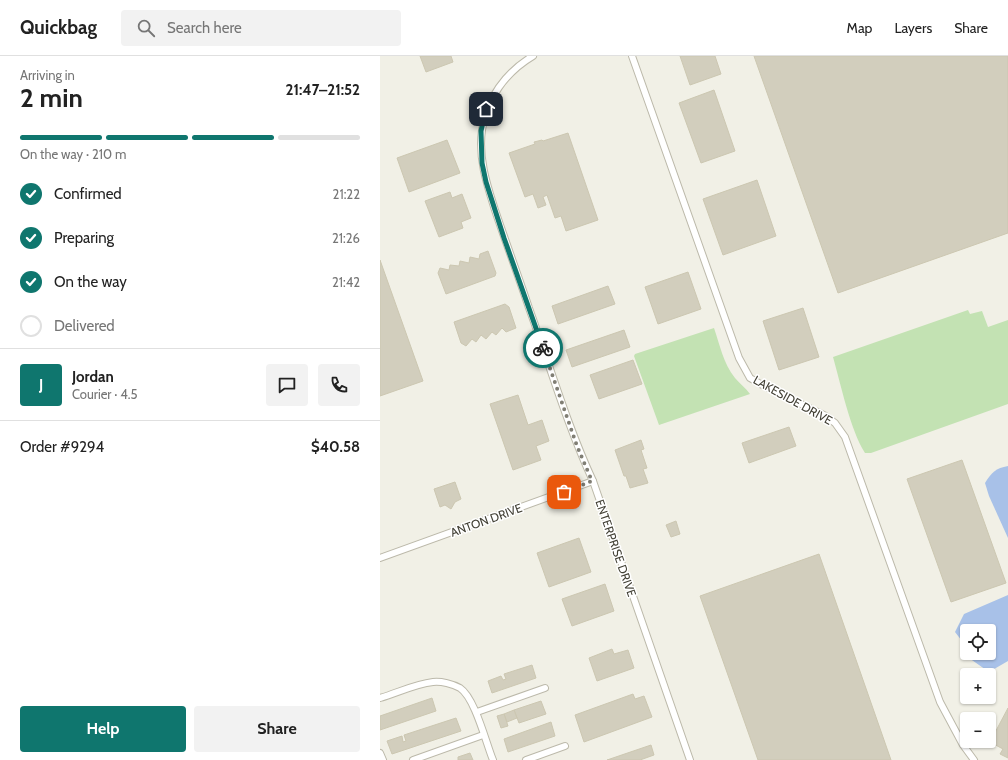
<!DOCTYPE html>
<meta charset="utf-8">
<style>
body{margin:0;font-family:Cabin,sans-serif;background:#f2f2f2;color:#222;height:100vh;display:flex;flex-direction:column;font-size:15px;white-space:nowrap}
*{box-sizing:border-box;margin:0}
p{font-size:13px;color:#767676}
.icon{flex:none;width:22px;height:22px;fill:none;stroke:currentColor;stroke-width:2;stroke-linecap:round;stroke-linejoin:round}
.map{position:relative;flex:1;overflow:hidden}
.details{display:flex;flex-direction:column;background:#fff;width:380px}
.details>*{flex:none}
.controls{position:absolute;left:580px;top:568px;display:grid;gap:8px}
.controls a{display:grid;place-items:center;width:36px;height:36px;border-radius:4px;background:#fff;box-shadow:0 1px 3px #0004;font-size:20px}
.pin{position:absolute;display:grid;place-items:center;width:34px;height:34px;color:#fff;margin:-17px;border-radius:8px;box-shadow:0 2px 6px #0006}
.courier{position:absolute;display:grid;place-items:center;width:40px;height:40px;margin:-20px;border:3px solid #0f766e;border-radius:50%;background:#fff;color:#222;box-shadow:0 1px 5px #0007}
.headline em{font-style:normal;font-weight:800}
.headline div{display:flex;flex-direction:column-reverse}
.headline{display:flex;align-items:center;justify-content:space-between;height:68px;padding:0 20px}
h1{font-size:26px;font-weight:800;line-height:30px}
.bar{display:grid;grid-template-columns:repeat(4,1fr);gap:6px 4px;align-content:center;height:48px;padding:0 20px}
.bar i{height:5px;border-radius:3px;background:#e0e0e0}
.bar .on{background:#0f766e}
.bar p{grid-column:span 4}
.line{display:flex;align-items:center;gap:10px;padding:0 20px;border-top:1px solid #e0e0e0}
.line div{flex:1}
.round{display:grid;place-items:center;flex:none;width:42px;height:42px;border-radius:4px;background:#f2f2f2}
ol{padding:0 20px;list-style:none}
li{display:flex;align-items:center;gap:12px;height:44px}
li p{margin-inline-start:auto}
li .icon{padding:4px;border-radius:50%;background:#0f766e;color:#fff;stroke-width:4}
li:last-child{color:#767676}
li i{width:22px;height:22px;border:2px solid #e0e0e0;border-radius:50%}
.cta{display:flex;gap:8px;margin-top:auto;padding:8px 20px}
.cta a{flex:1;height:46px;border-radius:4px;background:#0f766e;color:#fff;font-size:16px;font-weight:800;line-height:46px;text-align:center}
.cta a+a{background:#f2f2f2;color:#222}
header{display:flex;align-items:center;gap:24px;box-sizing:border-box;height:56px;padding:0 20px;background:#fff;border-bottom:1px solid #e0e0e0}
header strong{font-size:19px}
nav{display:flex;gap:22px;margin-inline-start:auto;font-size:14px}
.search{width:280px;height:36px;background:#f2f2f2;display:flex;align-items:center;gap:10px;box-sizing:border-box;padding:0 14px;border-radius:4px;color:#767676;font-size:15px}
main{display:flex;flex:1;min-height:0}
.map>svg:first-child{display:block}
</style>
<header>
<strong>Quickbag</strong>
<div class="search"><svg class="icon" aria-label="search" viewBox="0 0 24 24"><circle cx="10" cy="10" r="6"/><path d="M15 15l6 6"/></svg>Search here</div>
<nav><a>Map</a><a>Layers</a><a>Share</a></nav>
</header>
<main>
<section class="details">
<div class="headline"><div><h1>2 min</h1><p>Arriving in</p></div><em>21:47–21:52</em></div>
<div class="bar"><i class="on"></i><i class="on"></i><i class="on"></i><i></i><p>On the way · 210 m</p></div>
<ol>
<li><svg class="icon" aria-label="check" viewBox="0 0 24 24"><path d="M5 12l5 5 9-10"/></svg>Confirmed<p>21:22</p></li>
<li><svg class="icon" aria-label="check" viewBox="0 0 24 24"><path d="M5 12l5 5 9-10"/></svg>Preparing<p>21:26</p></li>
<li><svg class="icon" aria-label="check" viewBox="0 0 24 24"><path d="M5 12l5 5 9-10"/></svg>On the way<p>21:42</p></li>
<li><i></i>Delivered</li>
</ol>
<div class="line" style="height:72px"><b class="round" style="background:#0f766e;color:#fff">J</b><div><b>Jordan</b><p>Courier · 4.5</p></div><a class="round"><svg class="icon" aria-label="chat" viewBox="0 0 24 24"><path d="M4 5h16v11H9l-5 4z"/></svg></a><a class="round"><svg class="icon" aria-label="phone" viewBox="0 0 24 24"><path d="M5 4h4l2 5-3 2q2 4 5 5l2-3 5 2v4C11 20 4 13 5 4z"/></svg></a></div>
<div class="line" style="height:52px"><div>Order #9294</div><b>$40.58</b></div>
<div class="cta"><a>Help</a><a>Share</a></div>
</section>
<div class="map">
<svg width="628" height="704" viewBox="0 0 628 704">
<rect width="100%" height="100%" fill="#f1f0e6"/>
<g fill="#c3e2b3">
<path d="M588,254L590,258L602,255L608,271L628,264V348L491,397H485C470,373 461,329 453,301Z"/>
<path d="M334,272C340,289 343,307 355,322C359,327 366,332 370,338L279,369L254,300L255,298Z"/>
</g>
<g fill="#a8c1e8" fill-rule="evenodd">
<path d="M628,410V482L609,440L605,427C611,417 616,412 628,410Z"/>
<path d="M628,539V605L609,616L589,602L582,585L575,576L584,558ZM587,575H609V597H587Z"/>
</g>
<g fill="#d2cebd" stroke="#ccc7b1">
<polygon points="40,0 71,0 73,6 46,16"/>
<polygon points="300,0 335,0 341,18 310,29"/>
<polygon points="374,0 628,0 628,177 458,237"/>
<polygon points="334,34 355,95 321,107 299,47"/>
<polygon points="188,77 218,164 186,175 181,160 175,162 167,139 163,141 166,149 158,152 153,138 145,141 129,97 155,88 154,86 162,84 163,85"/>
<polygon points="67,84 80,117 29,136 17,102"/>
<polygon points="377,124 396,180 343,199 323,143"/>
<polygon points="70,136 72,142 82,138 91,162 81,166 83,172 59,181 45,145"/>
<polygon points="108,195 116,217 115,220 66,238 58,217 60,212 69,214 70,209 79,210 80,205 89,207 90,201 99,203 100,198"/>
<polygon points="0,204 43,325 0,340"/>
<polygon points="308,216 321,253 278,268 265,231"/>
<polygon points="228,230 235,248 178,268 172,250"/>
<polygon points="125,248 129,251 136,272 126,276 122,272 116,279 112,276 106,283 101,279 96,286 92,283 86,290 81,287 74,266"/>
<polygon points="423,252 439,301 399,314 383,265"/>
<polygon points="244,274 250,291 192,311 186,294"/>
<polygon points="253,304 262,328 219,343 210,319"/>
<polygon points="138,339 148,369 162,364 169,385 156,390 161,404 133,414 110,348"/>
<polygon points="409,371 416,390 369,407 362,387"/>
<polygon points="261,384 264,393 261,394 267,412 263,413 268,427 250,432 246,420 244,420 235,394"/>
<polygon points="582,404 626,527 571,546 527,423"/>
<polygon points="75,426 81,443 75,446 71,453 65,449 60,451 54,433"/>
<polygon points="296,465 300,478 291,481 286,469"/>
<polygon points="199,482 211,516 169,531 157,497"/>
<polygon points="439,498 511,704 378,704 320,540"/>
<polygon points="225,528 234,555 192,570 182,543"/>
<polygon points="232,593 234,598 248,594 254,612 217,625 209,602"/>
<polygon points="152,609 156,622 112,637 108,625 121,620 123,624 126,623 124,618"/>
<polygon points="253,638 255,643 264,640 272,661 204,686 195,659"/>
<polygon points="52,642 56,655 0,674 0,660"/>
<polygon points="161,645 166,658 139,667 134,654"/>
<polygon points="628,652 628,702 620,698 623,693 610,686"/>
<polygon points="134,654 137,662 127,666 124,658"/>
<polygon points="124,658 128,670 121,672 117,660"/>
<polygon points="76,662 81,675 12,698 7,685 22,680 23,686 26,685 24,679"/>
<polygon points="171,666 175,680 128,696 124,683"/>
<polygon points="271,689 274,699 260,704 227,704"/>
<polygon points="90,697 93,704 78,704 78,701"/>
</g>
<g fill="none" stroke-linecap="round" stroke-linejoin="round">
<defs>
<g id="minor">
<path d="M153,0C126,16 106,43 102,74C98,102 107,129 115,154C126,187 138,219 149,252C170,310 187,369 213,425L310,704"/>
<polyline points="252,0 359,302 370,322 384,330 444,359 455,367 465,381 560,646 583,689 594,704"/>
<polyline points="0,502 213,425"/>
<path d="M0,642C17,637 35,628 53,626C61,625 73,628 80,632C95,642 106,687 113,704"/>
<polyline points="97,656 165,632"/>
<polyline points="0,697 3,704"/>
<polyline points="33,704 103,679"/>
<polyline points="146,704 185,690"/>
</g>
</defs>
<use href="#minor" stroke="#bcb9aa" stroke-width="8"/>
<use href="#minor" stroke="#fff" stroke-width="6"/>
</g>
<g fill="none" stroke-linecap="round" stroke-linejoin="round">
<polyline stroke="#807e74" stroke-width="4" stroke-dasharray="0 7.2" points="163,292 197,390 212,425 184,436"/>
<polyline stroke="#0f766e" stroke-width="5" points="106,53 101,75 102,107 106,126 124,182 163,292"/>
</g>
<g text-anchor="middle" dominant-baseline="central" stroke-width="3" stroke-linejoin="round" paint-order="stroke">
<g font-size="12" fill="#434136" stroke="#fff">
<text transform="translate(413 344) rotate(29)">LAKESIDE DRIVE</text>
<text transform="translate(106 464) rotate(-20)">ANTON DRIVE</text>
<text transform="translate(236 492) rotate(71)">ENTERPRISE DRIVE</text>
</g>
</g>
</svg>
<div class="controls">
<a><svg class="icon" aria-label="locate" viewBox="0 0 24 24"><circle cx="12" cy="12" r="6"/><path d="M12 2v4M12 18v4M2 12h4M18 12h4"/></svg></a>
<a>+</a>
<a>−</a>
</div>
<div class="pin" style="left:184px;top:436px;background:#ea580c"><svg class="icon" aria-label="bag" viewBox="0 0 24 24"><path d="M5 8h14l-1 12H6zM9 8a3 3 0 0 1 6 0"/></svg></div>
<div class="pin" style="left:106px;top:53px;background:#1f2937"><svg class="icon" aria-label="home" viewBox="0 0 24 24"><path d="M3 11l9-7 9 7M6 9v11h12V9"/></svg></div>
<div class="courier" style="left:163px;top:292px"><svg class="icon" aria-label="bike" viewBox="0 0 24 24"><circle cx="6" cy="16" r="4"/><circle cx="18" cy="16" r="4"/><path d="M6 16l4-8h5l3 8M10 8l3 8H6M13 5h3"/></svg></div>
</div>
</main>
